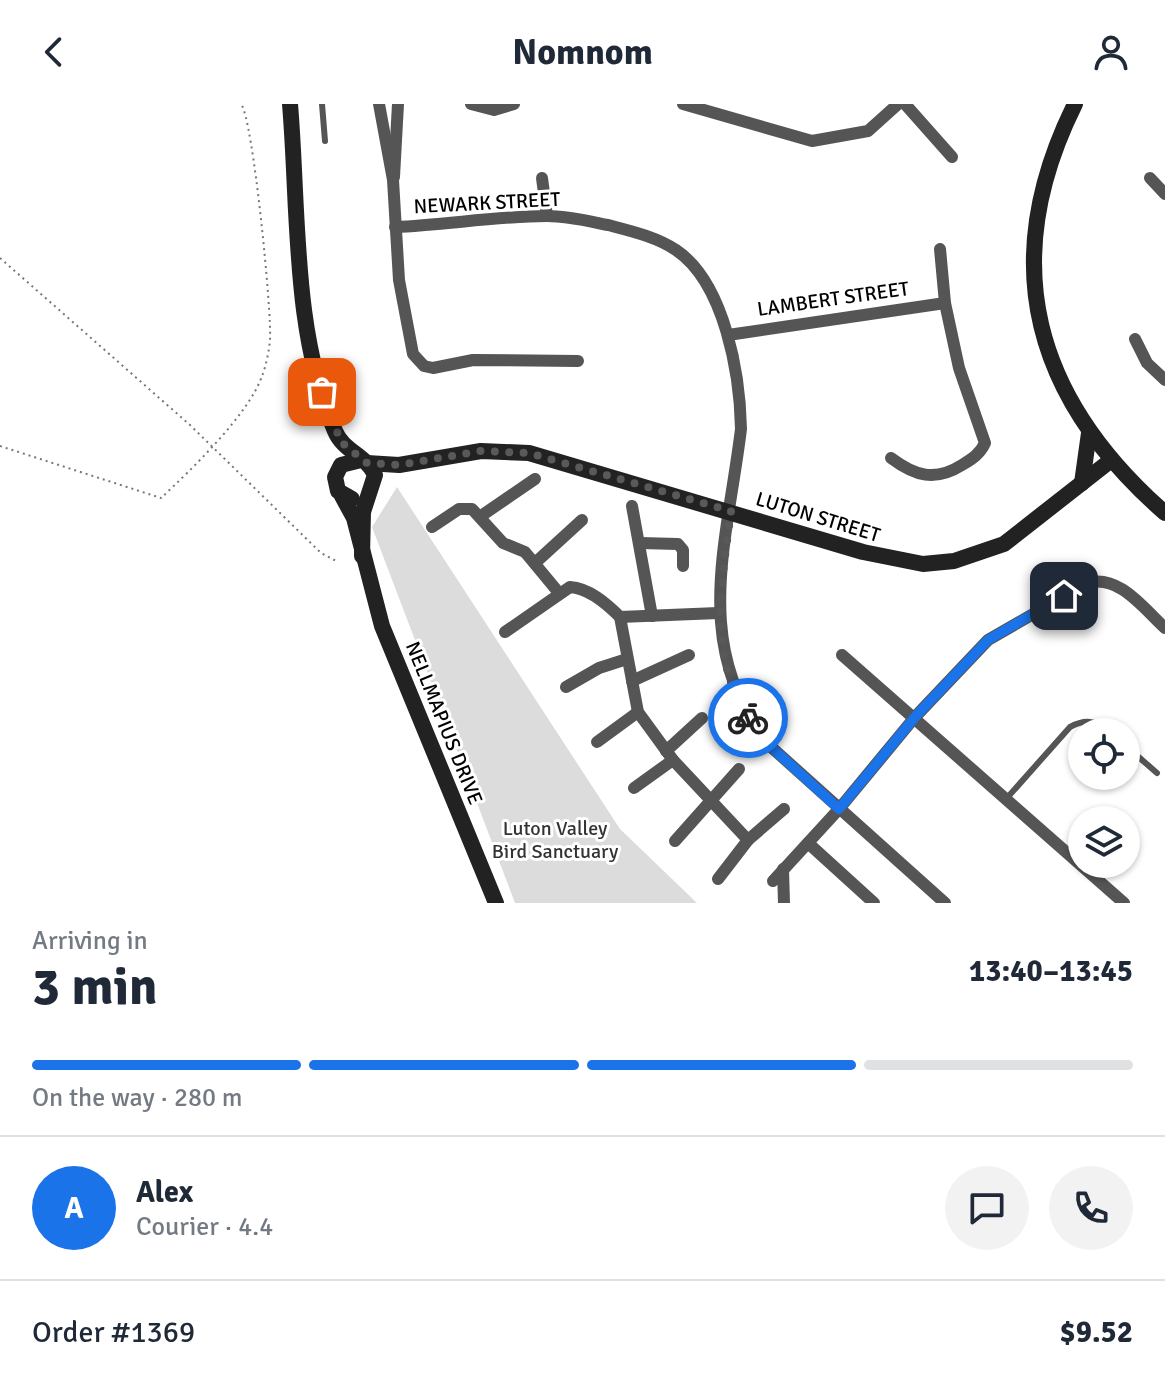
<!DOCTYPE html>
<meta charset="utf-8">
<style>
body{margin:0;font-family:Signika,sans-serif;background:#f2f2f3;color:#1f2937;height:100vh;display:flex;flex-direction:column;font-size:30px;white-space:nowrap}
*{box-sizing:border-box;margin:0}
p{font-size:26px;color:#747a83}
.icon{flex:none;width:44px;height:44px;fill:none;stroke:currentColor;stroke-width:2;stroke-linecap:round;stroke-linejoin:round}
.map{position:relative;height:799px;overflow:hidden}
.side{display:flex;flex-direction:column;background:#fff;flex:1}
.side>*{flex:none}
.tools{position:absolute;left:1068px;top:614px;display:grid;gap:16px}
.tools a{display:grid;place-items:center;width:72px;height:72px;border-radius:50%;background:#fff;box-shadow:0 2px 6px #0004;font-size:40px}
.pin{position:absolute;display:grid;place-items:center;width:68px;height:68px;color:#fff;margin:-34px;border-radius:16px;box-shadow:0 4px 12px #0006}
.courier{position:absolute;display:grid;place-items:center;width:80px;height:80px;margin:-40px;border:6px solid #1a73e8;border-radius:50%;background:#fff;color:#222;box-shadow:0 2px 10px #0007}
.summary em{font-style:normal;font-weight:700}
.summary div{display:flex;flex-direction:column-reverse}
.summary{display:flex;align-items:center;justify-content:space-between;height:136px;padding:0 32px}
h1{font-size:52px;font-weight:700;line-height:60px}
.bar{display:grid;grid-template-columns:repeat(4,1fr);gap:12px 8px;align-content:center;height:96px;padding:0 32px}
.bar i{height:10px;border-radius:6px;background:#e0e1e3}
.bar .current{background:#1a73e8}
.bar p{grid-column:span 4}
.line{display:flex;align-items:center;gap:20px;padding:0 32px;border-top:2px solid #e0e1e3}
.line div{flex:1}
.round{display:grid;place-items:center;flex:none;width:84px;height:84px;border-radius:42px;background:#f2f2f3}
header{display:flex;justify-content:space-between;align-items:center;height:104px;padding:0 32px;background:#fff;font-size:36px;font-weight:700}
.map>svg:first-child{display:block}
</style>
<header><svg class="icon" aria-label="back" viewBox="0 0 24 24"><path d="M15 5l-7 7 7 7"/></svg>Nomnom<svg class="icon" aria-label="person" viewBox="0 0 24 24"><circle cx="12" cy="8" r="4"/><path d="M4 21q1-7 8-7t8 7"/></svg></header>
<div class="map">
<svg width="1165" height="799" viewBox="0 0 1165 799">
<rect width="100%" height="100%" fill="#fff"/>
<polygon fill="#dcdcdc" points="397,383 620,725 697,799 515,799 372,423"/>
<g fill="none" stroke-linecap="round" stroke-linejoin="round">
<g stroke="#777" stroke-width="2" stroke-dasharray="2 4" stroke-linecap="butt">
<polyline points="0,154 190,321 321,449 338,458"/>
<path d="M0,342L161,394C191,366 249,310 262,272C266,262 269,247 270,236C272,209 253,14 241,0"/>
</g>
<g stroke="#555" stroke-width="6">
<polyline points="322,0 325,37"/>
<polyline points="1126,642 1157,669"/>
<path d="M1007,694L1070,623C1085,615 1095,616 1109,628"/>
</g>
<g stroke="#555" stroke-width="12">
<polyline points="379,0 393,76 399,176 413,250 424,262 433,264 473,256 578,257"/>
<polyline points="471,0 494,6 514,0"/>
<polyline points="683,0 812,37 868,27 898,0"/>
<polyline points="905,0 952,53"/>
<polyline points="394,73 398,0"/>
<polyline points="542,74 547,112"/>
<polyline points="1150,74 1165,90"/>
<path d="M395,123C444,121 500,112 547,112C568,112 588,117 608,121C631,127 657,133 676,146C725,179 740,271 741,325C727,440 690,544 770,642L945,799"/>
<polyline points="728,231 945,199"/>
<polyline points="1135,235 1147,259 1165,276"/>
<path d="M891,354C915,372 935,378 962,361C972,355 980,350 985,339L959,264L945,199L940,145"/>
<polyline points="632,402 652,512"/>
<polyline points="481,412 535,375"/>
<polyline points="432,423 459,405 472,405 503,439 525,448 559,489"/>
<polyline points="640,439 678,440 683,446 683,462"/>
<polyline points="535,459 582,416"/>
<polyline points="620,513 718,509"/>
<path d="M505,528L570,483C589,484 607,500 620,513L638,608L673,656L748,736"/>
<polyline points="842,551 1124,799"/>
<polyline points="632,577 689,551"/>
<polyline points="566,583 599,564 627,555"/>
<polyline points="597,638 638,608"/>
<polyline points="666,647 702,614"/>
<polyline points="634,684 673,656"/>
<polyline points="675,737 739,665"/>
<polyline points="808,739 874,799"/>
<polyline points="783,765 784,799"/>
<polyline points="718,775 748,736 784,705"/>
<path d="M773,777L839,705L915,613L988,536L1087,479C1119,470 1143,504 1165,524"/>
</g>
<g stroke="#222" stroke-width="16">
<path d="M290,0C299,107 292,227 335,327C343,347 367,352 375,371L363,408L362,452"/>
<path d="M1075,0C996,159 1034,294 1165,409"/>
<polyline points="367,359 399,361 481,347 529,349 863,448 923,460 954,457 1004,440 1110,357"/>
<polyline points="1082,379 1089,329"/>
<polyline points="342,392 354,414 382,522 496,799"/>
<polyline points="352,395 338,387 335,373 341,361 361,356"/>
</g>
</g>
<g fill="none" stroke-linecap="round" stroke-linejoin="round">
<path stroke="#595959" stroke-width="8" stroke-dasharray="0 14.4" d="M322,288L341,338L367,359L399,361L481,347L529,349L731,407C722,478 707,549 748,614"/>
<polyline stroke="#1a73e8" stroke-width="10" points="748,614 770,642 839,705 915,613 988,536 1064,492"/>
</g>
<g text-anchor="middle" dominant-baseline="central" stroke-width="6" stroke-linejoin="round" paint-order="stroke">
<g font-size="20" fill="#000" stroke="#fff">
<text transform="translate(487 99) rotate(-3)">NEWARK STREET</text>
<text transform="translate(833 195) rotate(-8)">LAMBERT STREET</text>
<text transform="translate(818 413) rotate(17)">LUTON STREET</text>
<text transform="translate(444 619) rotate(68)">NELLMAPIUS DRIVE</text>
</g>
<g font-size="20" fill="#333" stroke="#fff">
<text x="555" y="724">Luton Valley<tspan x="555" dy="23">Bird Sanctuary</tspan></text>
</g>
</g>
</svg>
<div class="tools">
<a><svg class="icon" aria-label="locate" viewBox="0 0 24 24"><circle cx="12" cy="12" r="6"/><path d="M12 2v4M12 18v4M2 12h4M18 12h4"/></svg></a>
<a><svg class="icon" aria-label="layers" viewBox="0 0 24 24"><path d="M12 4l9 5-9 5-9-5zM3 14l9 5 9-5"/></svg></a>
</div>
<div class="pin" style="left:322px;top:288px;background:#ea580c"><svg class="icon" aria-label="bag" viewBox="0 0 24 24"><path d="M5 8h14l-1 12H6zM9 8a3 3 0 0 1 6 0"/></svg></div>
<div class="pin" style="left:1064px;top:492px;background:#1f2937"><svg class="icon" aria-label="home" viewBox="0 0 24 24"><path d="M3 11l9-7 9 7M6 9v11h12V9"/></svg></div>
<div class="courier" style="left:748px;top:614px"><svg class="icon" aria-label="bike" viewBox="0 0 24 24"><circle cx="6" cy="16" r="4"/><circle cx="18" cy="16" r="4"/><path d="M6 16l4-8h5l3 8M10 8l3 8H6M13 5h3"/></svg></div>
</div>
<section class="side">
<div class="summary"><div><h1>3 min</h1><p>Arriving in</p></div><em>13:40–13:45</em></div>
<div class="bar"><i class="current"></i><i class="current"></i><i class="current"></i><i></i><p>On the way · 280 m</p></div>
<div class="line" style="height:144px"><b class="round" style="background:#1a73e8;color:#fff">A</b><div><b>Alex</b><p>Courier · 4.4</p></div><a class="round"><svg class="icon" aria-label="chat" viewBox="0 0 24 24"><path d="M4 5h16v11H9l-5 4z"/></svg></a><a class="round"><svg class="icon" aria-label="phone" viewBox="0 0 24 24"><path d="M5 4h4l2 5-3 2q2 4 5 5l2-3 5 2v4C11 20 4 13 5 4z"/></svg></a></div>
<div class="line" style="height:104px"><div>Order #1369</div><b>$9.52</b></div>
</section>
